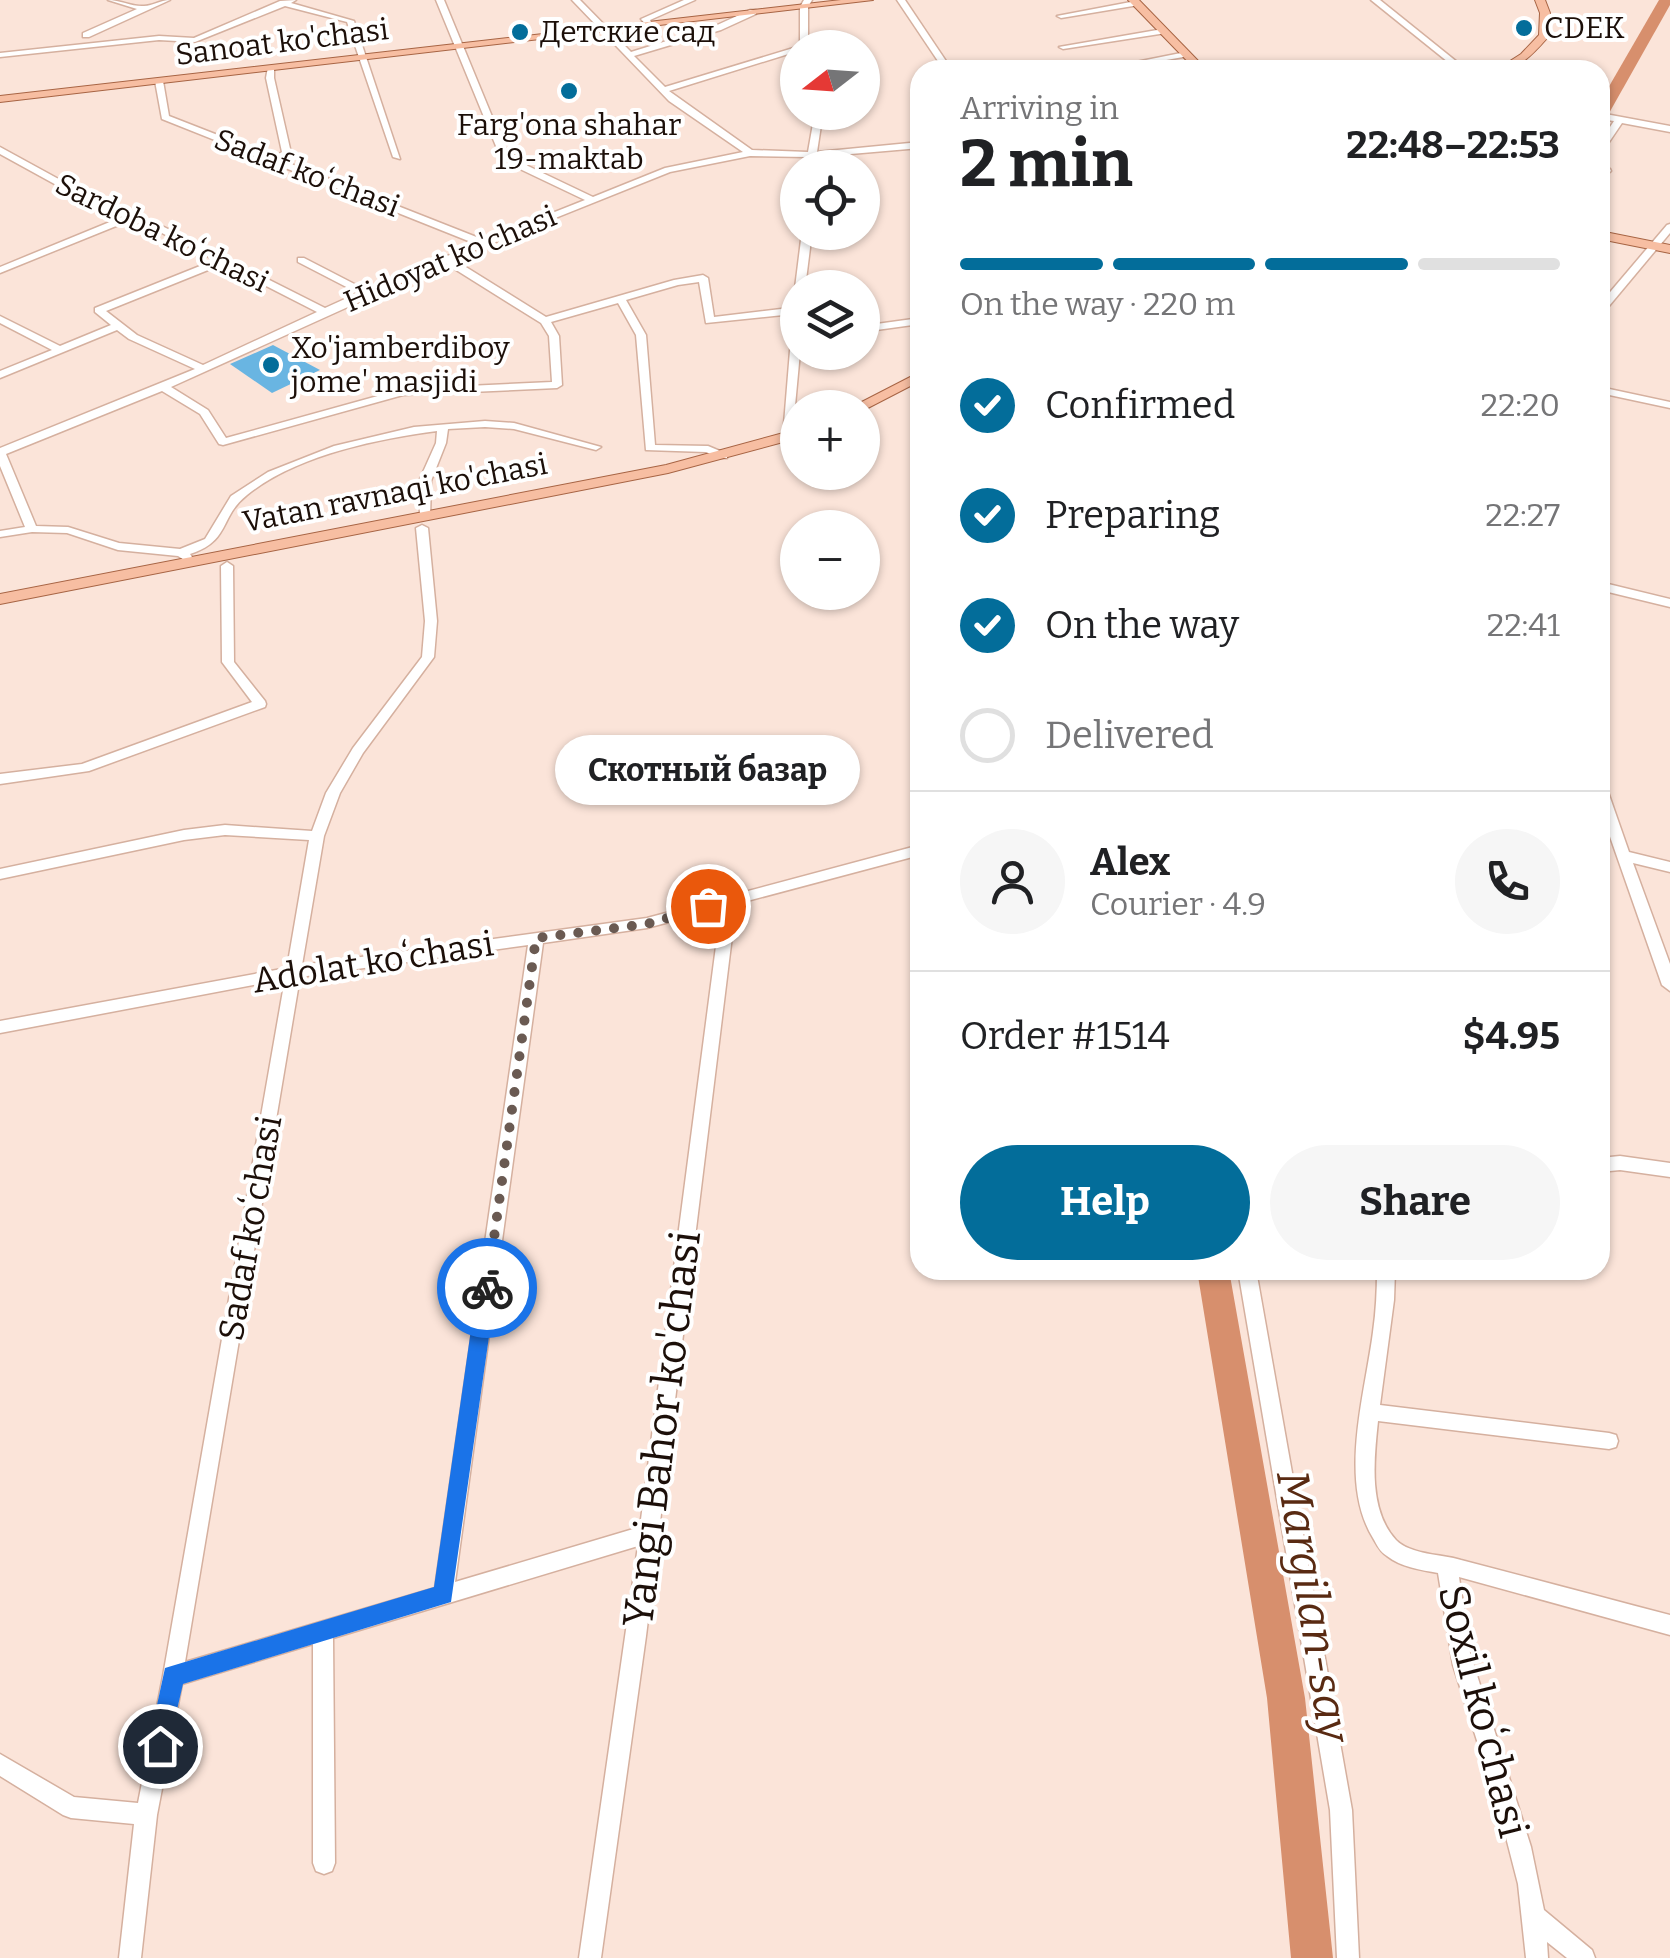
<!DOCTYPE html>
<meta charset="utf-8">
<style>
body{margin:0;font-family:Bitter,serif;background:#f6f6f6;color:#202124;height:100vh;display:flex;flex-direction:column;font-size:38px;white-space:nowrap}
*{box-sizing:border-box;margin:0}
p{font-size:32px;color:#757577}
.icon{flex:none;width:55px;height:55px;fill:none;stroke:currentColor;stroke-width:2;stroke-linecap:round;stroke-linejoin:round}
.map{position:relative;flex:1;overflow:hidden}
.drawer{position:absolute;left:910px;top:60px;width:700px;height:1220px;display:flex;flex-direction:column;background:#fff;border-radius:30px;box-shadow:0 2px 8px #0004}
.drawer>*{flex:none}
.needle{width:65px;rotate:253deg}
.controls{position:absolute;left:780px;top:30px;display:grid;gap:20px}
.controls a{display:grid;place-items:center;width:100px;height:100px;border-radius:50%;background:#fff;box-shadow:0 2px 8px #0004;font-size:50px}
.pin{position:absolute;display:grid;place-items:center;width:85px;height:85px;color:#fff;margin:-42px;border:5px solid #fff;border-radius:50%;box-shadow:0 2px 10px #0007}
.courier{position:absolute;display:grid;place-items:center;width:100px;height:100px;margin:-50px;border:8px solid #1a73e8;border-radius:50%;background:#fff;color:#222;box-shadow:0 2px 12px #0007}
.bubble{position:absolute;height:70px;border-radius:35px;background:#fff;box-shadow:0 2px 8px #0004;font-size:32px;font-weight:700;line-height:70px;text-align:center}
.summary em{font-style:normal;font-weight:700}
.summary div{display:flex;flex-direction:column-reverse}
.summary{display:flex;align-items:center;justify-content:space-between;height:170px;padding:0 50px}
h1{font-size:65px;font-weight:700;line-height:75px}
.bar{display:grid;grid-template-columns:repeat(4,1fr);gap:15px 10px;align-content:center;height:120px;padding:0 50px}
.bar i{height:12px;border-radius:8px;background:#e0e0e0}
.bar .selected{background:#036d9a}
.bar p{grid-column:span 4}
.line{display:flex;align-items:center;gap:25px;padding:0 50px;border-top:2px solid #e0e0e0}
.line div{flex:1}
.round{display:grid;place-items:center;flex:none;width:105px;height:105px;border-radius:52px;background:#f6f6f6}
ol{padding:0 50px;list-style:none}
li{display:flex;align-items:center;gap:30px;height:110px}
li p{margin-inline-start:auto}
li .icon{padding:10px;border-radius:50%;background:#036d9a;color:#fff;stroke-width:4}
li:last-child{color:#757577}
li i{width:55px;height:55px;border:5px solid #e0e0e0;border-radius:50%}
.action{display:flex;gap:20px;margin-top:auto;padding:20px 50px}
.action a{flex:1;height:115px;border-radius:60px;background:#036d9a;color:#fff;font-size:40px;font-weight:700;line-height:115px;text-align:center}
.action a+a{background:#f6f6f6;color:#202124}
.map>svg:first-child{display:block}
</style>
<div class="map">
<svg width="1670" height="1958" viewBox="0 0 1670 1958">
<rect width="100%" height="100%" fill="#fbe4d9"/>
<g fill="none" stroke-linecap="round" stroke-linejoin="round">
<g fill="#d78f6d" fill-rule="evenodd">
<polygon points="1659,0 1670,0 1670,5 1608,115 1600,120 1600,102"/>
<polygon points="1197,1270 1229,1270 1305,1698 1333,1958 1291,1958 1267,1698"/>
</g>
</g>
<polygon fill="#69b5e2" points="273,345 320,370 272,393 230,364"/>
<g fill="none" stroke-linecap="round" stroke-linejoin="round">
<defs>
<g id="minor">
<path d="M108,0C120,0 133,7 144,6C153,6 160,0 170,0L89,37H83V33L137,9Z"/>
<polygon points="296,0 291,3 354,21 400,159 393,157 347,22 285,6 195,42 159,40 0,57 0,53 159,36 194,38 280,1"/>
<path d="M436,0H444L505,148L528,166L593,197L665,168L743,152L669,101L572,0H580L631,52L715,26L750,10H756V14L721,30L634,56L665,87L800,46V7L804,0H812L808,7V48H798V51L669,91L752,150L808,152L815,112H823L817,152L920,142V148L816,157L815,168H806L807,157L750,156L670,172L453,259L546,317L674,280L703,275L708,278L714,317L798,307V352H800L792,438L783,436L793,314L706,323L699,282L678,285L626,300L646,335L655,445L708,446L727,454V458H719L706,452L646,450L636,335L618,303L551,322L559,336L562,385L557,388L403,395L223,445L219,444L200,414L162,391L6,454L36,526L68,527L119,543L180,549L205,539L231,496L268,472L334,446L414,427L485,421L514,423L601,447L596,450L514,429L485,427L448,429L446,443L431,481L430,518L426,519L420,516L419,481L436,443L437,431C376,439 295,456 247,495C219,517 231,541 190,554L192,557L186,561L178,556L118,550L67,533L32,532L0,537V531L25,527L0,466V448L195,369L129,339L117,330L0,378V371L52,350L0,323V316L60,346L111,325L95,312V308L215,260L154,229L131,220L0,273V267L122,217L100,209L0,154V147L106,205L160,225L325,308L358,293L298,262V258H304L366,290L476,244L162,119L155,81L159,79L163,81L169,116L274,157L282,152L266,78L268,67H274V78L291,153L281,160L484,240L585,200L522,170L498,151ZM445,263L541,323L549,336L552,382L403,389L226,438L208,410L171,387ZM223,264L317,312L203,365L137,335L106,311Z"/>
<polygon points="684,0 695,0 650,20 653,26 647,26 641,19"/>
<polygon points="897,0 905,0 952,70 944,70"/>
<polygon points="1371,0 1380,0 1467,70 1458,70"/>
<polygon points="1136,1 1139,5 1061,18 1057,16"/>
<polygon points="1163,29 1167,31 1166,33 1063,49 1059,47"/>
<polygon points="1186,52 1189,52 1189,56 1115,69 1111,67"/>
<polygon points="1600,113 1670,126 1670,132 1622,123 1603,151 1600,152 1600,142 1614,121 1600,119"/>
<polygon points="1600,166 1610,169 1611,171 1607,174 1600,172"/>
<polygon points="1670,224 1670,233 1604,312 1600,313 1600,304 1667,225"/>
<polygon points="802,232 812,232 805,288 798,288 798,290 795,288"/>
<polygon points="920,318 920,324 862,332 862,326"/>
<polygon points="1600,387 1670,402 1670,408 1600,393"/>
<path d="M422,525L428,528L437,621L434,657L363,753L340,793L324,836L302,965L647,918L920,845V855L736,904L646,1636L601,1958H579L638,1546L333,1638L335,1863L332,1871L324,1874L316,1871L313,1863V1644L182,1684L157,1815L141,1958H119L134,1824L71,1818L63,1815L0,1776V1754L74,1797L138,1803L163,1676L285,979L0,1033V1021L287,968L309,840L225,835L184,840L0,879V869L184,830L225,825L312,831L326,793L353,748L422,657L425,621L416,528ZM721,908L640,1527L455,1582L543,943L647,928ZM528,945L435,1588L185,1662L300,977Z"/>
<polygon points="227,562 233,566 234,662 265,701 266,704 265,707 89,771 0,784 0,774 82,764 252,702 222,662 221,566"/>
<polygon points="1600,582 1670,599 1670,607 1600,590"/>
<polygon points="1600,784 1607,789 1629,852 1670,862 1670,872 1633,863 1670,964 1670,991 1662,985 1600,808"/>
<polygon points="1620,1156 1670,1163 1670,1177 1620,1170 1600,1172 1600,1158"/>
<polygon points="1238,1270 1256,1270 1352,1810 1359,1958 1337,1958 1330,1810"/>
<path d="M1377,1270H1395L1394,1300L1380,1405L1609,1433L1616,1435L1618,1441L1616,1447L1609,1449L1378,1421C1374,1459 1368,1510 1396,1540C1411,1555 1442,1554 1461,1560C1531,1578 1600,1597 1670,1615V1635L1459,1577L1470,1653L1531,1847L1544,1910L1592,1950L1595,1958H1567L1547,1942L1548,1958H1526L1518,1884L1499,1810L1453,1665L1438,1573C1421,1570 1401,1567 1387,1556C1380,1552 1377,1545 1373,1538C1338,1481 1365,1394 1373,1332C1376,1311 1377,1291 1377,1270Z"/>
</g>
<g id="major">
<polygon points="841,0 873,0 0,102 0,96"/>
<polygon points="1128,0 1139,0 1207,70 1196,70"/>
<path d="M1535,0H1545L1550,13L1549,36C1534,53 1520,70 1496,70L1521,54L1539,35L1540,13Z"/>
<polygon points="1600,231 1670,245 1670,253 1600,239"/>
<polygon points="920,372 920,381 862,411 862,408 850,408"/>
<polygon points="798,429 798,438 668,473 0,604 0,594 666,465"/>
</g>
</defs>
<use href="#minor" stroke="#d5b09f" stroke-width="3"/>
<use href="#major" stroke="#a76444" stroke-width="2"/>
<use href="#minor" fill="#fff" fill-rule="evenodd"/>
<use href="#major" fill="#f7bea2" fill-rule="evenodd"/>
</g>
<polygon fill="#1a73e8" points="487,1280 496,1288 451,1602 183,1684 167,1753 160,1757 152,1753 148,1746 165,1668 434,1587 477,1288"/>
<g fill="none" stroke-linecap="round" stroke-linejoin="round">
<polyline stroke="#6a5a52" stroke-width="10" stroke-dasharray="0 18" points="487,1288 536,938 647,924 708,906"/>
</g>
<g fill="#036d9a" stroke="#fff" stroke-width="4">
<circle cx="1524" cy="28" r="10"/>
<circle cx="520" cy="32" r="10"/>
<circle cx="569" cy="91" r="10"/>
<circle cx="271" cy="365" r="10"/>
</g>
<g text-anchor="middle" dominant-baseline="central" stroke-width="8" stroke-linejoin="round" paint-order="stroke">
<g font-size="30" fill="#1c0f09" stroke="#fff" text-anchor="start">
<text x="1544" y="28">CDEK</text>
<text x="540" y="32">Детские сад</text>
<text x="569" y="125" text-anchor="middle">Farg'ona shahar<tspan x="569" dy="34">19-maktab</tspan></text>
<text x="291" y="348">Xo'jamberdiboy<tspan x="291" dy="34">jome' masjidi</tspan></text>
</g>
<g font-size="30" fill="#1c0f09" stroke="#fff">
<text transform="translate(282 42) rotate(-7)">Sanoat ko'chasi</text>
<text transform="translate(307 173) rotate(21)">Sadaf koʻchasi</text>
<text transform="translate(162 233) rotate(26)">Sardoba koʻchasi</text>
<text transform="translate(450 259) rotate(-23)">Hidoyat ko'chasi</text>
<text transform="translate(395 493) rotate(-11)">Vatan ravnaqi ko'chasi</text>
</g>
<g font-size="35" fill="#1c0f09" stroke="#fff">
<text transform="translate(373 962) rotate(-9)">Adolat koʻchasi</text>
<text transform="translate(250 1228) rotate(-80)">Sadaf koʻchasi</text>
</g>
<g font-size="42" fill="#1c0f09" stroke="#fff">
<text transform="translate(662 1429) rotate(-83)">Yangi Bahor ko'chasi</text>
<text transform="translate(1483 1711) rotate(76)">Soxil koʻchasi</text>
</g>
<g font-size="45" font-style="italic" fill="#592a12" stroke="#fff">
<text transform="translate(1313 1606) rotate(81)">Margilan-say</text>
</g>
</g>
</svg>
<div class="controls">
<a><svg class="needle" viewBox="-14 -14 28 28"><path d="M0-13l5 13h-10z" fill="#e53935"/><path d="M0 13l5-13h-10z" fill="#757577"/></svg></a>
<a><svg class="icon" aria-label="locate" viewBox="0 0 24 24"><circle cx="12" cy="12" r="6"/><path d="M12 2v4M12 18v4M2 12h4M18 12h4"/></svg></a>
<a><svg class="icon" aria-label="layers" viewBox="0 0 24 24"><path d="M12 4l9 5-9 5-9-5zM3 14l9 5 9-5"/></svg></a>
<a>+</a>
<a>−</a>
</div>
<div class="pin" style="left:708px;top:906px;background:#ea580c"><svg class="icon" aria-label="bag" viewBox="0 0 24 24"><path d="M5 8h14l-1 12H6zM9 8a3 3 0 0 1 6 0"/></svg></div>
<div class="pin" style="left:160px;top:1746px;background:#1f2937"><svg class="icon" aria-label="home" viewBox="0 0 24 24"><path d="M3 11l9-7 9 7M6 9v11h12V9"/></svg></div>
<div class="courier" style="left:487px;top:1288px"><svg class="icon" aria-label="bike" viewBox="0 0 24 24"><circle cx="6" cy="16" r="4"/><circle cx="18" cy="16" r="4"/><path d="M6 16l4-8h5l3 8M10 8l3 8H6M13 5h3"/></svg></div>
<div class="bubble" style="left:555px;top:735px;width:305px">Скотный базар</div>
<section class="drawer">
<div class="summary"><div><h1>2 min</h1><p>Arriving in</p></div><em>22:48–22:53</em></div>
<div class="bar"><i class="selected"></i><i class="selected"></i><i class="selected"></i><i></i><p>On the way · 220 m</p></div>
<ol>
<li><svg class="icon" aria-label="check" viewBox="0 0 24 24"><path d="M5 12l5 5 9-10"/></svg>Confirmed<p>22:20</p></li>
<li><svg class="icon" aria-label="check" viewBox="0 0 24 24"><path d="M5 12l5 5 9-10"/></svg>Preparing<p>22:27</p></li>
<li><svg class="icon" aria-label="check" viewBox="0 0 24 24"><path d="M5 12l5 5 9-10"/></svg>On the way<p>22:41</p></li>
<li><i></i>Delivered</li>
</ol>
<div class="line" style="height:180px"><a class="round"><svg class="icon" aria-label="person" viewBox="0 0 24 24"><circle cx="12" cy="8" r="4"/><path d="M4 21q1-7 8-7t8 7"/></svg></a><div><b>Alex</b><p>Courier · 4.9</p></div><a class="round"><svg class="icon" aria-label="phone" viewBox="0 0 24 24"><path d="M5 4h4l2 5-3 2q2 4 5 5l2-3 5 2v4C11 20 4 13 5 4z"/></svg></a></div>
<div class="line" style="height:130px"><div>Order #1514</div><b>$4.95</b></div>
<div class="action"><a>Help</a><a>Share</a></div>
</section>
</div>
